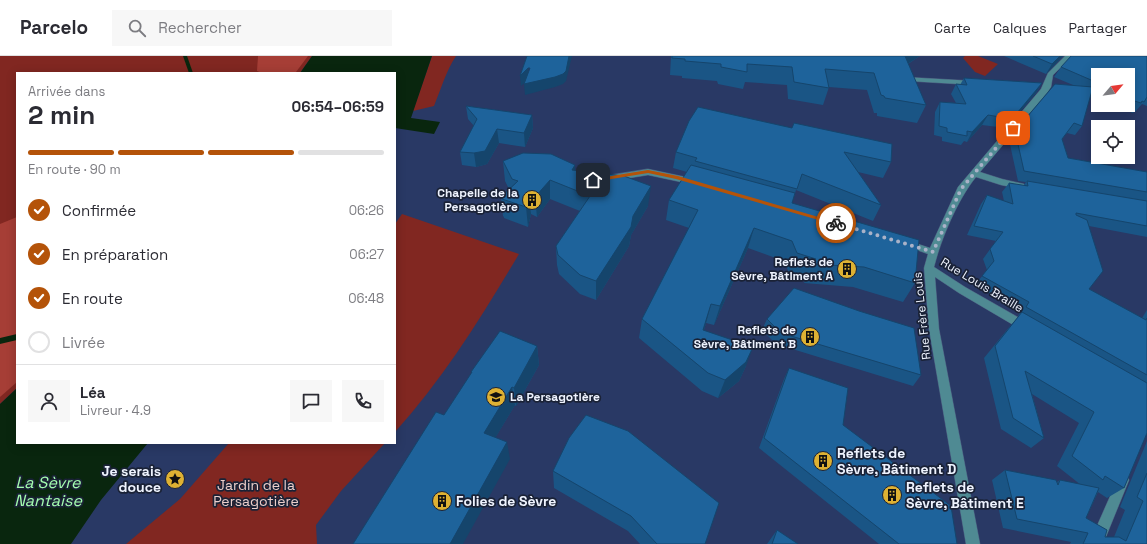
<!DOCTYPE html>
<html lang="fr">
<meta charset="utf-8">
<style>
body{margin:0;font-family:"Space Grotesk",sans-serif;background:#f7f7f7;color:#2b2b33;height:100vh;display:flex;flex-direction:column;font-size:15px;white-space:nowrap}
*{box-sizing:border-box;margin:0}
p{font-size:13px;color:#7c7c81}
.icon{flex:none;width:22px;height:22px;fill:none;stroke:currentColor;stroke-width:2;stroke-linecap:round;stroke-linejoin:round}
.map{position:relative;flex:1;overflow:hidden}
.side{position:absolute;left:16px;top:16px;width:380px;height:372px;display:flex;flex-direction:column;background:#fff;border-radius:0px;box-shadow:0 2px 10px #0003}
.side>*{flex:none}
.needle{width:26px;rotate:61deg}
.controls{position:absolute;left:1091px;top:12px;display:grid;gap:8px}
.controls a{display:grid;place-items:center;width:44px;height:44px;border-radius:0px;background:#fff;box-shadow:0 2px 10px #0003;font-size:20px}
.pin{position:absolute;display:grid;place-items:center;width:34px;height:34px;color:#fff;margin:-17px;border-radius:8px;box-shadow:0 2px 6px #0006}
.courier{position:absolute;display:grid;place-items:center;width:40px;height:40px;margin:-20px;border:3px solid #b45309;border-radius:50%;background:#fff;color:#222;box-shadow:0 1px 5px #0007}
.head em{font-style:normal;font-weight:700}
.head div{display:flex;flex-direction:column-reverse}
.head{display:flex;align-items:center;justify-content:space-between;height:68px;padding:0 12px}
h1{font-size:26px;font-weight:700;line-height:30px}
.bar{display:grid;grid-template-columns:repeat(4,1fr);gap:6px 4px;align-content:center;height:48px;padding:0 12px}
.bar i{height:5px;border-radius:3px;background:#e1e1e2}
.bar .current{background:#b45309}
.bar p{grid-column:span 4}
.line{display:flex;align-items:center;gap:10px;padding:0 12px;border-top:1px solid #e1e1e2}
.line div{flex:1}
.round{display:grid;place-items:center;flex:none;width:42px;height:42px;border-radius:0px;background:#f7f7f7}
ol{padding:0 12px;list-style:none}
li{display:flex;align-items:center;gap:12px;height:44px}
li p{margin-inline-start:auto}
li .icon{padding:4px;border-radius:50%;background:#b45309;color:#fff;stroke-width:4}
li:last-child{color:#7c7c81}
li i{width:22px;height:22px;border:2px solid #e1e1e2;border-radius:50%}
header{display:flex;align-items:center;gap:24px;box-sizing:border-box;height:56px;padding:0 20px;background:#fff;border-bottom:1px solid #e1e1e2}
header strong{font-size:19px}
nav{display:flex;gap:22px;margin-inline-start:auto;font-size:14px}
.search{width:280px;height:36px;background:#f7f7f7;display:flex;align-items:center;gap:10px;box-sizing:border-box;padding:0 14px;border-radius:0px;color:#7c7c81;font-size:15px}
.map>svg:first-child{display:block}
</style>
<header>
<strong>Parcelo</strong>
<div class="search"><svg class="icon" aria-label="search" viewBox="0 0 24 24"><circle cx="10" cy="10" r="6"/><path d="M15 15l6 6"/></svg>Rechercher</div>
<nav><a>Carte</a><a>Calques</a><a>Partager</a></nav>
</header>
<div class="map">
<svg width="1147" height="488" viewBox="0 0 1147 488">
<rect width="100%" height="100%" fill="#293965"/>
<g fill="#812721">
<polygon points="0,0 312,0 300,17 17,17 17,332 0,348"/>
<path d="M432,0H456C446,15 441,33 434,50L413,55Z"/>
<polygon points="965,0 978,0 998,8 985,20 975,16 963,2"/>
<path d="M402,158L519,198C482,260 444,322 395,376V168Z"/>
<polygon points="229,387 385,387 341,435 316,469 317,488 126,488 180,443"/>
</g>
<g fill="#a63e36">
<polygon points="258,0 308,0 296,16 292,17 262,17 257,15"/>
<polygon points="17,161 17,326 0,341 0,168"/>
</g>
<g fill="#09260e">
<polygon points="312,0 432,0 411,62 440,66 434,78 395,72 395,17 300,17"/>
<polygon points="17,332 17,387 148,387 101,444 71,488 0,488 0,348"/>
</g>
<g fill="none" stroke-linecap="round" stroke-linejoin="round">
<g fill="#09260e" fill-rule="evenodd">
<polygon points="183,0 187,0 193,17 189,17"/>
<polygon points="17,278 17,284 0,288 0,282"/>
</g>
<defs>
<g id="minor">
<path d="M1065,0H1072L1053,19L1051,31L1047,37L980,116L1002,123L1024,128L1025,130L1021,133L1001,129L976,121C958,143 941,183 934,211L965,231L1030,268L1031,271L1030,274L1026,275L1022,274L959,237L935,221L939,273L980,488H966L929,273L924,212L928,198L903,189L901,187L906,184L930,192L958,131L1041,33L1048,17Z"/>
<polygon points="904,21 975,25 979,27 975,29 907,25 904,25"/>
<polygon points="648,113 695,123 699,126 695,129 648,119 611,125 607,122 611,119"/>
<polygon points="1123,418 1127,420 1129,424 1103,488 1089,488 1119,420"/>
</g>
</defs>
<use href="#minor" stroke="#49577d" stroke-width="1"/>
<use href="#minor" fill="#4f8a93" fill-rule="evenodd"/>
</g>
<g fill="#1a5585">
<polygon points="671,0 920,0 908,8 926,49 917,67 877,60 877,57 874,57 867,34 829,31 823,49 788,43 787,29 745,26 743,33 718,28 717,25 682,22 682,20 670,19"/>
<polygon points="1004,0 1063,0 1046,18"/>
<polygon points="1147,0 1147,50 1142,48 1135,56 1134,56 1133,57 1111,49 1128,49 1128,19 1098,19 1098,40 1091,37 1082,70 1075,79 1067,77 1062,83 1068,102 1147,116 1147,181 1089,170 1089,233 1142,262 1147,254 1147,377 1124,432 1107,442 1098,436 1086,462 1105,481 1114,481 1125,454 1120,451 1147,385 1147,488 1070,488 1071,486 1003,472 992,424 1005,414 1057,426 1060,424 1081,429 1057,410 1079,367 1032,338 1044,382 1031,392 1001,373 984,302 1011,269 1019,260 1018,260 1021,255 975,229 987,214 983,203 996,185 967,179 981,148 987,139 1004,145 1002,136 1009,127 1023,130 1026,126 1018,125 1009,84 1015,75 1073,29 1054,21 1061,11"/>
<polygon points="964,22 1042,27 1036,37 1006,72 982,69 967,86 964,85 961,89 942,85 942,81 934,79 935,56 940,46 956,47 951,38 956,28 960,29"/>
<polygon points="466,50 532,59 533,72 525,91 499,87 487,108 476,111 462,109 460,96 474,70 468,63"/>
<polygon points="698,51 891,106 883,122 858,116 881,149 873,165 796,134 792,147 915,227 903,246 853,231 804,227 806,222 789,217 784,205 748,192 714,269 706,267 704,274 746,310 739,325 718,342 702,335 639,282 642,263 689,172 666,164 669,144 687,116 673,112 676,96"/>
<polygon points="503,105 575,115 648,150 631,179 629,190 596,244 580,238 559,218 557,209 556,190 580,155 550,143 537,161 531,158 528,171 504,162 504,161 503,160 501,141 509,133 505,125"/>
<polygon points="767,263 921,319 913,330 776,288 762,274"/>
<polygon points="537,290 539,309 516,350 515,349 495,382 510,403 444,359 472,318 471,316"/>
<polygon points="789,312 843,369 957,488 879,488 759,392 784,323"/>
<polygon points="553,415 705,488 640,488 628,475 554,432"/>
<polygon points="777,474 798,488 767,488"/>
</g>
<g fill="#15456c">
<polygon points="569,0 572,0 566,25 563,28 555,31 525,39 524,28"/>
<polygon points="903,0 920,0 896,15"/>
<polygon points="1060,0 1063,0 1046,18 1052,8"/>
<polygon points="528,12 529,23 521,30 520,20"/>
<polygon points="1042,27 1036,37 1006,72 1012,63"/>
<polygon points="532,59 533,72 525,91 524,77"/>
<polygon points="988,59 982,69 967,86 972,76"/>
<polygon points="497,73 499,87 487,108 476,111 474,97"/>
<polygon points="575,109 575,128 572,114"/>
<polygon points="550,124 550,143 537,161 535,141"/>
<polygon points="651,130 648,150 631,179 629,190 596,244 596,225 633,160"/>
<polygon points="529,138 531,158 528,171 526,151"/>
<polygon points="754,172 748,192 714,269 720,250"/>
<polygon points="711,248 706,267 698,293 703,274"/>
<polygon points="537,290 539,309 516,350 514,332"/>
<polygon points="753,291 746,310 739,325 718,342 725,324"/>
<polygon points="512,331 515,349 488,394 484,377"/>
<polygon points="507,386 510,403 463,488 450,488"/>
</g>
<g fill="#1e639b" stroke="#15456c">
<polygon points="527,0 569,0 566,15 563,18 555,21 524,28 530,12 528,12 520,20"/>
<polygon points="672,0 905,0 926,49 885,42 884,40 881,39 874,17 825,13 829,32 794,26 792,11 747,8 747,16 721,11 721,8 685,5 685,3 672,2"/>
<polygon points="1033,0 1060,0 1052,8"/>
<polygon points="1071,0 1147,0 1147,41 1144,46 1142,45 1141,47 1128,43 1128,19 1098,19 1098,27 1061,11"/>
<polygon points="964,22 1042,27 1012,63 988,59 972,76 967,75 967,80 947,76 947,72 939,70 940,46 966,48 956,28 967,29"/>
<polygon points="1055,28 1093,31 1082,70 1074,67 1062,83 1068,102 1147,116 1147,136 1024,115 1015,75"/>
<polygon points="466,50 532,59 524,77 497,73 485,95 474,97 460,96 477,63"/>
<polygon points="698,51 792,72 794,67 892,88 891,106 844,96 881,149 802,118 797,133 695,105 697,102 676,96 689,65"/>
<polygon points="523,97 551,98 575,109 572,114 624,120 651,130 633,160 631,171 596,225 580,219 558,199 556,190 590,140 550,124 535,141 529,138 526,151 502,143 503,142 501,141 518,125 512,123 503,105"/>
<polygon points="691,109 795,137 792,147 919,184 915,227 864,211 812,208 816,203 797,197 792,185 754,172 720,250 711,248 703,274 753,291 746,306 725,324 708,317 642,263 698,154 669,144"/>
<polygon points="1027,125 1147,145 1147,170 1076,157 1076,159 1087,164 1103,215 1089,233 1146,264 1147,262 1147,319 1026,251 1029,246 982,220 994,205 990,193 1003,176 974,170 987,139 1013,148 1009,127 1028,130"/>
<polygon points="794,232 859,255 914,272 921,319 781,277 767,263"/>
<polygon points="1022,256 1147,327 1147,377 1124,432 1105,420 1103,424 1072,400 1094,356 1025,315 1044,382 1013,362 995,290"/>
<polygon points="500,275 537,290 514,332 512,331 484,377 507,386 450,488 353,488 436,356 444,359 472,316 471,316"/>
<polygon points="789,312 848,332 843,369 951,450 957,488 899,488 764,382"/>
<polygon points="586,359 628,375 719,447 705,488 657,488 631,460 553,415 569,382"/>
<polygon points="1005,414 1056,424 1058,429 1060,424 1099,432 1086,462 1107,474 1105,481 1119,481 1126,485 1143,445 1137,441 1147,417 1147,488 1083,488 1088,477 1017,463"/>
<polygon points="777,474 798,488 772,488"/>
</g>
<polygon fill="#b45309" points="648,114 678,120 839,167 836,169 676,123 648,117 593,126 590,124 593,123"/>
<g fill="none" stroke-linecap="round" stroke-linejoin="round">
<polyline stroke="#a9b2c8" stroke-width="4" stroke-dasharray="0 7.2" points="836,167 933,196 961,133 1013,72"/>
</g>
<defs>
<symbol id="building-disc" viewBox="-11 -11 22 22"><circle r="9.5" fill="#deb133" stroke="#1a2236"/><path d="M-4-6H4V6H1V3H-1V6H-4ZM-2.5-4.3h1.7v1.8h-1.7ZM.8-4.3h1.7v1.8H.8ZM-2.5-1h1.7V.8h-1.7ZM.8-1h1.7V.8H.8Z" fill="#111"/></symbol>
<symbol id="school-disc" viewBox="-11 -11 22 22"><circle r="9.5" fill="#deb133" stroke="#1a2236"/><path d="M0-5L7-2L0 1L-7-2ZM-4 1L0 2.5L4 1V4Q0 6-4 4Z" fill="#111"/></symbol>
<symbol id="sight-disc" viewBox="-11 -11 22 22"><circle r="9.5" fill="#deb133" stroke="#1a2236"/><path d="M0-6L1.8-2.2L6-1.7L2.9 1.2L3.7 5.4L0 3.3L-3.7 5.4L-2.9 1.2L-6-1.7L-1.8-2.2Z" fill="#111"/></symbol>
</defs>
<g fill-rule="evenodd">
<use href="#building-disc" x="521" y="133" width="22" height="22"/>
<use href="#building-disc" x="836" y="202" width="22" height="22"/>
<use href="#building-disc" x="799" y="270" width="22" height="22"/>
<use href="#school-disc" x="485" y="330" width="22" height="22"/>
<use href="#building-disc" x="812" y="394" width="22" height="22"/>
<use href="#sight-disc" x="164" y="412" width="22" height="22"/>
<use href="#building-disc" x="881" y="428" width="22" height="22"/>
<use href="#building-disc" x="431" y="434" width="22" height="22"/>
</g>
<g text-anchor="middle" dominant-baseline="central" stroke-width="3.5" stroke-linejoin="round" paint-order="stroke">
<g font-size="12" font-weight="bold" fill="#eef3fe" stroke="#1a2236" text-anchor="end">
<text x="518" y="137">Chapelle de la<tspan x="518" dy="14">Persagotière</tspan></text>
<text x="833" y="206">Reflets de<tspan x="833" dy="14">Sèvre, Bâtiment A</tspan></text>
<text x="796" y="274">Reflets de<tspan x="796" dy="14">Sèvre, Bâtiment B</tspan></text>
<text x="510" y="341" text-anchor="start">La Persagotière</text>
</g>
<g font-size="12" fill="#eef3fe" stroke="#1a2236">
<text transform="translate(982 229) rotate(31)">Rue Louis Braille</text>
<text transform="translate(922 260) rotate(-96)">Rue Frère Louis</text>
</g>
<g font-size="14" font-weight="bold" fill="#eef3fe" stroke="#1a2236" text-anchor="start">
<text x="837" y="397">Reflets de<tspan x="837" dy="16">Sèvre, Bâtiment D</tspan></text>
<text x="161" y="415" text-anchor="end">Je serais<tspan x="161" dy="16">douce</tspan></text>
<text x="906" y="431">Reflets de<tspan x="906" dy="16">Sèvre, Bâtiment E</tspan></text>
<text x="456" y="445">Folies de Sèvre</text>
</g>
<g font-size="14" fill="#ecceca" stroke="#1a2236">
<text x="256" y="429">Jardin de la<tspan x="256" dy="16">Persagotière</tspan></text>
</g>
<g font-size="16" font-style="italic" fill="#a4fdaf" stroke="#1a2236">
<text x="48" y="426">La Sèvre<tspan x="48" dy="18">Nantaise</tspan></text>
</g>
</g>
</svg>
<div class="controls">
<a><svg class="needle" viewBox="-14 -14 28 28"><path d="M0-13l5 13h-10z" fill="#e53935"/><path d="M0 13l5-13h-10z" fill="#7c7c81"/></svg></a>
<a><svg class="icon" aria-label="locate" viewBox="0 0 24 24"><circle cx="12" cy="12" r="6"/><path d="M12 2v4M12 18v4M2 12h4M18 12h4"/></svg></a>
</div>
<div class="pin" style="left:1013px;top:72px;background:#ea580c"><svg class="icon" aria-label="bag" viewBox="0 0 24 24"><path d="M5 8h14l-1 12H6zM9 8a3 3 0 0 1 6 0"/></svg></div>
<div class="pin" style="left:593px;top:124px;background:#1f2937"><svg class="icon" aria-label="home" viewBox="0 0 24 24"><path d="M3 11l9-7 9 7M6 9v11h12V9"/></svg></div>
<div class="courier" style="left:836px;top:167px"><svg class="icon" aria-label="bike" viewBox="0 0 24 24"><circle cx="6" cy="16" r="4"/><circle cx="18" cy="16" r="4"/><path d="M6 16l4-8h5l3 8M10 8l3 8H6M13 5h3"/></svg></div>
<section class="side">
<div class="head"><div><h1>2 min</h1><p>Arrivée dans</p></div><em>06:54–06:59</em></div>
<div class="bar"><i class="current"></i><i class="current"></i><i class="current"></i><i></i><p>En route · 90 m</p></div>
<ol>
<li><svg class="icon" aria-label="check" viewBox="0 0 24 24"><path d="M5 12l5 5 9-10"/></svg>Confirmée<p>06:26</p></li>
<li><svg class="icon" aria-label="check" viewBox="0 0 24 24"><path d="M5 12l5 5 9-10"/></svg>En préparation<p>06:27</p></li>
<li><svg class="icon" aria-label="check" viewBox="0 0 24 24"><path d="M5 12l5 5 9-10"/></svg>En route<p>06:48</p></li>
<li><i></i>Livrée</li>
</ol>
<div class="line" style="height:72px"><a class="round"><svg class="icon" aria-label="person" viewBox="0 0 24 24"><circle cx="12" cy="8" r="4"/><path d="M4 21q1-7 8-7t8 7"/></svg></a><div><b>Léa</b><p>Livreur · 4.9</p></div><a class="round"><svg class="icon" aria-label="chat" viewBox="0 0 24 24"><path d="M4 5h16v11H9l-5 4z"/></svg></a><a class="round"><svg class="icon" aria-label="phone" viewBox="0 0 24 24"><path d="M5 4h4l2 5-3 2q2 4 5 5l2-3 5 2v4C11 20 4 13 5 4z"/></svg></a></div>
</section>
</div>
